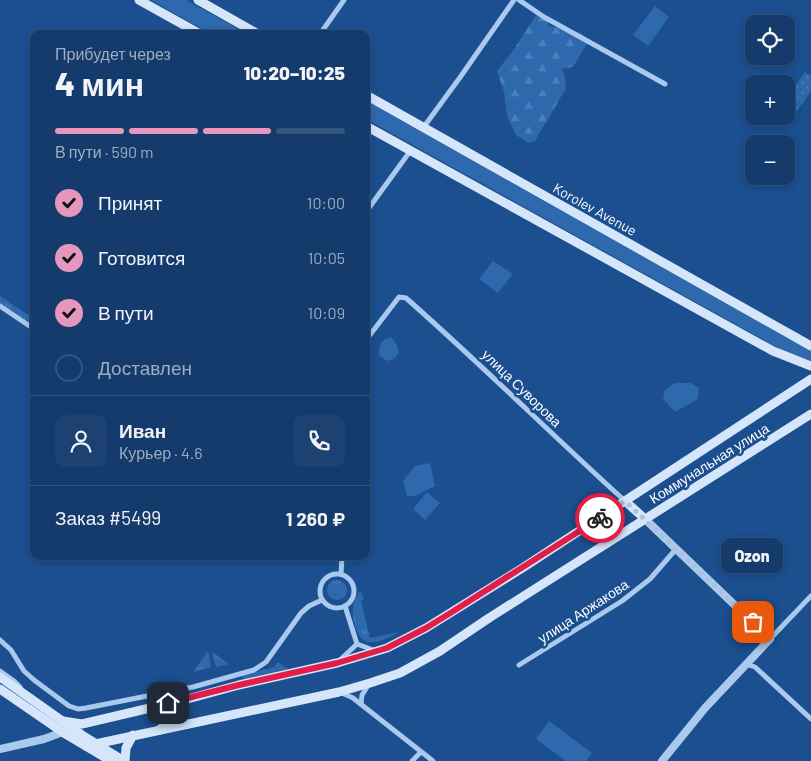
<!DOCTYPE html>
<html lang="ru">
<meta charset="utf-8">
<style>
body{margin:0;font-family:Barlow,sans-serif;background:#1d4271;color:#f1f3f6;height:100vh;display:flex;flex-direction:column;font-size:19px;white-space:nowrap}
*{box-sizing:border-box;margin:0}
p{font-size:16px;color:#9dadc1}
.icon{flex:none;width:28px;height:28px;fill:none;stroke:currentColor;stroke-width:2;stroke-linecap:round;stroke-linejoin:round}
.map{position:relative;flex:1;overflow:hidden}
.side{position:absolute;left:30px;top:30px;width:340px;height:530px;display:flex;flex-direction:column;background:#143b6b;border-radius:10px;box-shadow:0 2px 8px #0003,0 0 0 1px #33557e}
.side>*{flex:none}
.fabs{position:absolute;left:745px;top:15px;display:grid;gap:10px}
.fabs a{display:grid;place-items:center;width:50px;height:50px;border-radius:10px;background:#143b6b;box-shadow:0 2px 8px #0003,0 0 0 1px #33557e;font-size:25px}
.pin{position:absolute;display:grid;place-items:center;width:42px;height:42px;color:#fff;margin:-21px;border-radius:10px;box-shadow:0 2px 8px #0006}
.courier{position:absolute;display:grid;place-items:center;width:50px;height:50px;margin:-25px;border:4px solid #e11d48;border-radius:50%;background:#fff;color:#222;box-shadow:0 1px 6px #0007}
.bubble{position:absolute;height:35px;border-radius:10px;background:#143b6b;box-shadow:0 2px 8px #0003,0 0 0 1px #33557e;font-size:16px;font-weight:800;line-height:35px;text-align:center}
.summary em{font-style:normal;font-weight:800}
.summary div{display:flex;flex-direction:column-reverse}
.summary{display:flex;align-items:center;justify-content:space-between;height:85px;padding:0 25px}
h1{font-size:32px;font-weight:800;line-height:38px}
.bar{display:grid;grid-template-columns:repeat(4,1fr);gap:8px 5px;align-content:center;height:60px;padding:0 25px}
.bar i{height:6px;border-radius:4px;background:#33557e}
.bar .current{background:#e797bd}
.bar p{grid-column:span 4}
.line{display:flex;align-items:center;gap:12px;padding:0 25px;border-top:1px solid #33557e}
.line div{flex:1}
.round{display:grid;place-items:center;flex:none;width:52px;height:52px;border-radius:10px;background:#1d4271}
ol{padding:0 25px;list-style:none}
li{display:flex;align-items:center;gap:15px;height:55px}
li p{margin-inline-start:auto}
li .icon{padding:5px;border-radius:50%;background:#e797bd;color:#111;stroke-width:4}
li:last-child{color:#9dadc1}
li i{width:28px;height:28px;border:2px solid #33557e;border-radius:50%}
.map>svg:first-child{display:block}
</style>
<div class="map">
<svg width="811" height="761" viewBox="0 0 811 761">
<defs>
<pattern id="grass-tufts" width="24" height="20" patternUnits="userSpaceOnUse" patternTransform="scale(1.25)"><rect width="24" height="20" fill="#2e69ad"/><path d="M3 7l-1-3M5 7V3M7 7l1-3M15 17l-1-3M17 17v-4M19 17l1-3" fill="none" stroke="#4d80b9"/></pattern>
<pattern id="forest-firs" width="22" height="20" patternUnits="userSpaceOnUse" patternTransform="scale(1.25)"><rect width="22" height="20" fill="#2e69ad"/><path d="M5 1l3.5 6h-7zM16 11l3.5 6h-7z" fill="#4d80b9"/></pattern>
<pattern id="garden-dots" width="8" height="8" patternUnits="userSpaceOnUse" patternTransform="scale(1.25)"><rect width="8" height="8" fill="#2e69ad"/><path d="M2 2h.1M6 6h.1" fill="none" stroke="#4d80b9" stroke-width="1.8" stroke-linecap="round"/></pattern>
</defs>
<rect width="100%" height="100%" fill="#1b4f8f"/>
<g fill="url(#grass-tufts)">
<polygon points="0,296 34,319 34,327 0,304"/>
<circle cx="337" cy="590" r="10"/>
<path d="M359,592L362,593L364,600L361,601L370,638L399,632C390,637 379,644 368,642C357,640 351,618 353,607C354,602 356,597 359,592Z"/>
<polygon points="208,651 211,667 193,672"/>
<polygon points="212,652 229,664 216,667"/>
<polygon points="278,662 288,669 244,679 242,676 274,667"/>
</g>
<polygon fill="url(#forest-firs)" points="540,14 547,17 549,26 575,31 584,35 586,45 573,67 562,69 566,80 565,90 535,141 528,143 516,135 507,116 504,92 497,71 512,52 536,15"/>
<g fill="#2e69ad">
<polygon points="151,0 186,0 247,34 211,34"/>
<polygon points="655,6 669,17 648,46 633,35"/>
<polygon points="366,99 811,348 811,361 780,349 366,119"/>
<polygon points="493,261 513,274 498,293 479,279"/>
<path d="M391,337L397,345L399,353L394,359L387,361L379,355C379,344 381,340 391,337Z"/>
<polygon points="675,383 690,383 699,388 698,399 675,412 663,399 665,390"/>
<polygon points="430,463 435,486 415,496 407,496 403,481 415,466"/>
<polygon points="427,492 440,503 425,520 413,509"/>
<polygon points="549,721 592,753 586,761 566,761 536,739"/>
</g>
<polygon fill="url(#garden-dots)" points="805,72 811,76 811,91 787,125 774,116 786,116 786,98"/>
<g fill="none" stroke-linecap="round" stroke-linejoin="round">
<g stroke="#a9c9ee" stroke-width="5">
<polyline points="519,0 544,17 665,84"/>
<polyline points="320,34 344,0"/>
<polyline points="423,128 461,76 514,0"/>
<polyline points="366,212 411,150"/>
<polyline points="0,306 34,329"/>
<path d="M366,340L399,297L406,298C481,364 551,434 625,501"/>
<polyline points="341,574 342,556"/>
<circle cx="337" cy="591" r="17"/>
<polyline points="345,606 357,644 373,650"/>
<polyline points="770,639 811,596"/>
<polyline points="0,640 11,650 24,671 34,680 69,706 78,709 86,708 193,687 254,670 266,662 301,613 309,606 322,600"/>
<polyline points="341,659 357,644"/>
<polyline points="746,664 755,667 811,719"/>
<polyline points="519,665 622,601 650,579 676,549"/>
<polyline points="0,671 14,681 20,687"/>
<polyline points="342,693 353,698 433,761"/>
<polyline points="361,704 362,695 369,684"/>
<polyline points="412,761 421,752"/>
</g>
<g stroke="#a9c9ee" stroke-width="8">
<polyline points="645,519 770,639 705,708 662,761"/>
<polyline points="0,749 44,739 63,732"/>
</g>
<g stroke="#d6e6fa" stroke-width="9">
<polyline points="139,0 200,34"/>
<polyline points="198,0 258,34"/>
<polyline points="366,95 811,346"/>
<polyline points="366,126 773,351 811,366"/>
<polyline points="625,501 645,519"/>
<polyline points="0,677 82,735 124,761"/>
<polyline points="0,689 67,735 111,761"/>
<path d="M183,700C170,709 171,719 187,724"/>
<path d="M153,707C171,710 173,720 159,730"/>
<polyline points="63,721 82,724 184,700 239,685 337,663 387,648 426,628 524,567 811,379"/>
<polyline points="86,746 339,692 370,683 400,673 440,651 489,618 811,414"/>
<polyline points="125,761 126,748 133,735"/>
</g>
</g>
<g fill="none" stroke-linecap="round" stroke-linejoin="round">
<polyline stroke="#afc1d8" stroke-width="5" stroke-dasharray="0 9" points="600,518 625,501 753,622"/>
<polyline stroke="#e11d48" stroke-width="6" points="168,703 239,685 337,663 387,648 426,628 452,612 600,518"/>
</g>
<g text-anchor="middle" dominant-baseline="central" stroke-width="5" stroke-linejoin="round" paint-order="stroke">
<g font-size="14" fill="#fff" stroke="#1b4f8f">
<text transform="translate(595 209) rotate(29)">Korolev Avenue</text>
<text transform="translate(522 388) rotate(44)">улица Суворова</text>
<text transform="translate(709 463) rotate(-32)">Коммунальная улица</text>
<text transform="translate(583 611) rotate(-33)">улица Аржакова</text>
</g>
</g>
</svg>
<div class="fabs">
<a><svg class="icon" aria-label="locate" viewBox="0 0 24 24"><circle cx="12" cy="12" r="6"/><path d="M12 2v4M12 18v4M2 12h4M18 12h4"/></svg></a>
<a>+</a>
<a>−</a>
</div>
<div class="pin" style="left:753px;top:622px;background:#ea580c"><svg class="icon" aria-label="bag" viewBox="0 0 24 24"><path d="M5 8h14l-1 12H6zM9 8a3 3 0 0 1 6 0"/></svg></div>
<div class="pin" style="left:168px;top:703px;background:#1f2937"><svg class="icon" aria-label="home" viewBox="0 0 24 24"><path d="M3 11l9-7 9 7M6 9v11h12V9"/></svg></div>
<div class="courier" style="left:600px;top:518px"><svg class="icon" aria-label="bike" viewBox="0 0 24 24"><circle cx="6" cy="16" r="4"/><circle cx="18" cy="16" r="4"/><path d="M6 16l4-8h5l3 8M10 8l3 8H6M13 5h3"/></svg></div>
<div class="bubble" style="left:721px;top:538px;width:62px">Ozon</div>
<section class="side">
<div class="summary"><div><h1>4 мин</h1><p>Прибудет через</p></div><em>10:20–10:25</em></div>
<div class="bar"><i class="current"></i><i class="current"></i><i class="current"></i><i></i><p>В пути · 590 m</p></div>
<ol>
<li><svg class="icon" aria-label="check" viewBox="0 0 24 24"><path d="M5 12l5 5 9-10"/></svg>Принят<p>10:00</p></li>
<li><svg class="icon" aria-label="check" viewBox="0 0 24 24"><path d="M5 12l5 5 9-10"/></svg>Готовится<p>10:05</p></li>
<li><svg class="icon" aria-label="check" viewBox="0 0 24 24"><path d="M5 12l5 5 9-10"/></svg>В пути<p>10:09</p></li>
<li><i></i>Доставлен</li>
</ol>
<div class="line" style="height:90px"><a class="round"><svg class="icon" aria-label="person" viewBox="0 0 24 24"><circle cx="12" cy="8" r="4"/><path d="M4 21q1-7 8-7t8 7"/></svg></a><div><b>Иван</b><p>Курьер · 4.6</p></div><a class="round"><svg class="icon" aria-label="phone" viewBox="0 0 24 24"><path d="M5 4h4l2 5-3 2q2 4 5 5l2-3 5 2v4C11 20 4 13 5 4z"/></svg></a></div>
<div class="line" style="height:65px"><div>Заказ #5499</div><b>1 260 ₽</b></div>
</section>
</div>
